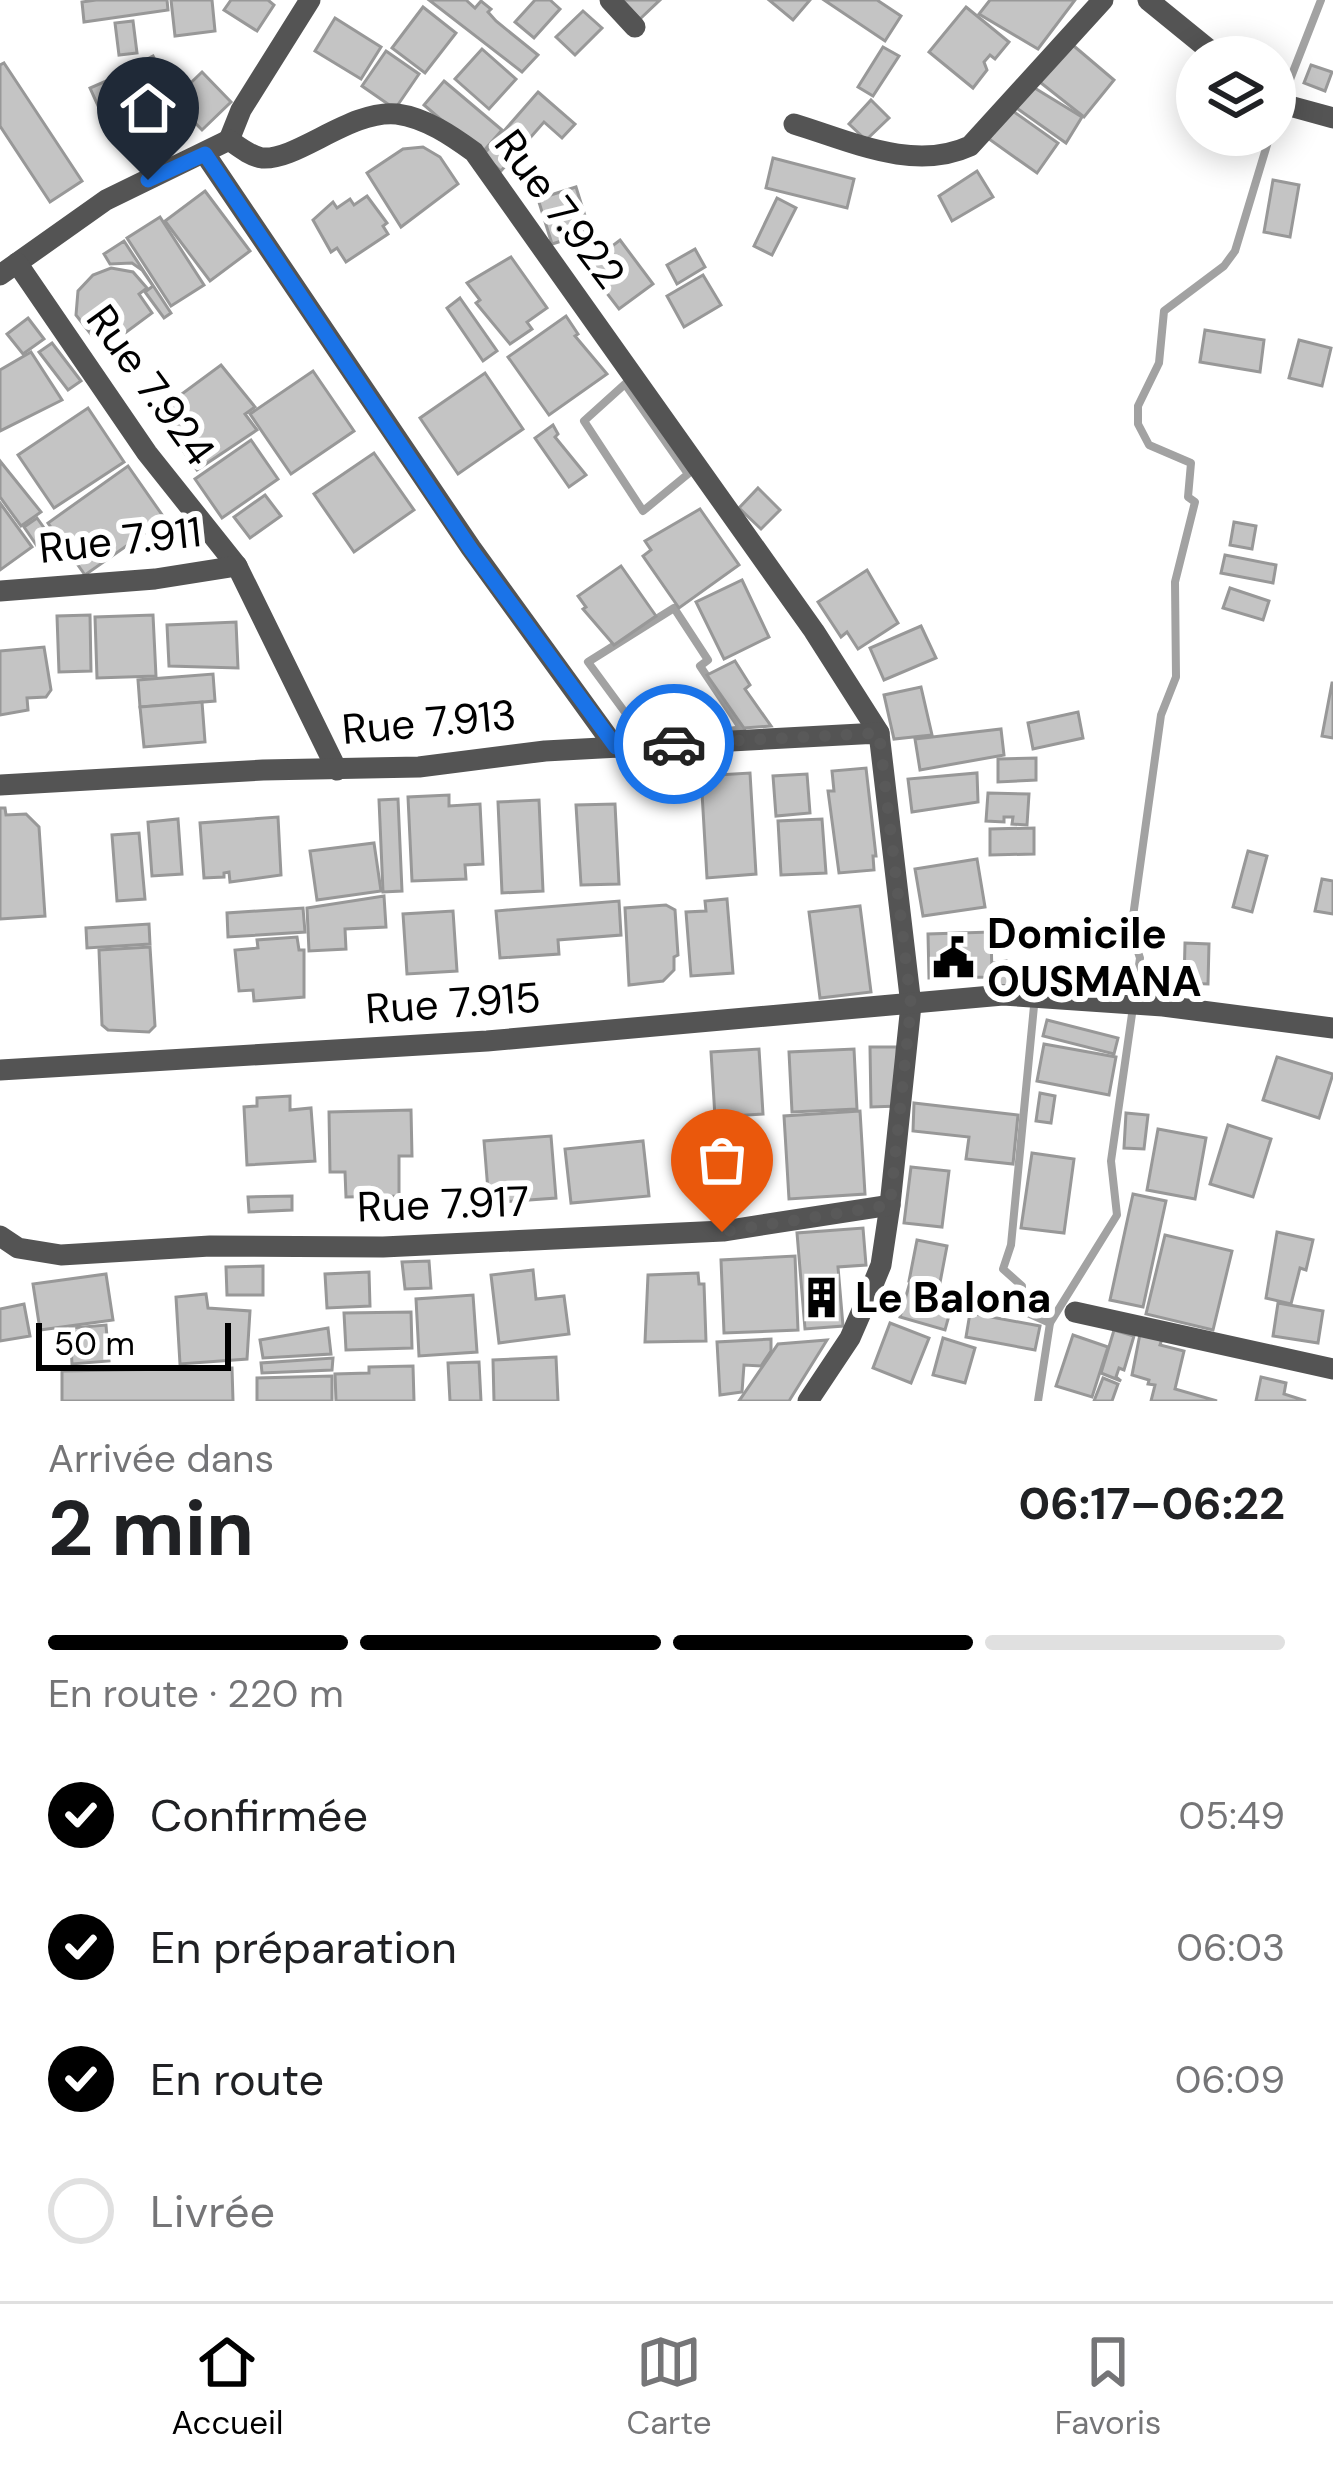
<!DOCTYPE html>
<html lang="fr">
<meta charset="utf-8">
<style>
body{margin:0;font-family:"DM Sans",sans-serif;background:#f2f2f2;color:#202124;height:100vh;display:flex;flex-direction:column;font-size:45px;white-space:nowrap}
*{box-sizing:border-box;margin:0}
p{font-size:39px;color:#757577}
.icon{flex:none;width:66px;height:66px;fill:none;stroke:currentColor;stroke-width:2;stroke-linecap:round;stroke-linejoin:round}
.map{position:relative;height:1401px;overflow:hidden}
.panel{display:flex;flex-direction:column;background:#fff;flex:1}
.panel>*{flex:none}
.controls{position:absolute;left:1176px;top:36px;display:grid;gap:24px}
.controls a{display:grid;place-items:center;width:120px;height:120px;border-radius:50%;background:#fff;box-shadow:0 6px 30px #0003;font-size:60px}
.scale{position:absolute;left:36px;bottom:30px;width:195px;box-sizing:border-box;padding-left:12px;border:6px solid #000;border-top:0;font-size:33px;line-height:42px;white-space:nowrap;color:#000;-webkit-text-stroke:9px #fff;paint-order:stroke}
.pin{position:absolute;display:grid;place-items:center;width:102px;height:102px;color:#fff;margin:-123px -51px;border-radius:50% 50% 50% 0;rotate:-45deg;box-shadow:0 0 12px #0007}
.pin .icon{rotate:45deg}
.courier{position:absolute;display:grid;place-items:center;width:120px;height:120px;margin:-60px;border:9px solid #1a73e8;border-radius:50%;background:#fff;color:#222;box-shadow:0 3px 15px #0007}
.headline em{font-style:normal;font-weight:700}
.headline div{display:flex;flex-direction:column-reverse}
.headline{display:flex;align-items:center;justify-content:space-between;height:204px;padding:0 48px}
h1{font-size:78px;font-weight:700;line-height:90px}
.bar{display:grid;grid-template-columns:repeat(4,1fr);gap:18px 12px;align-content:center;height:144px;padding:0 48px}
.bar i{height:15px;border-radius:9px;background:#e0e0e0}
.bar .active{background:#000}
.bar p{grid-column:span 4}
ol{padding:0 48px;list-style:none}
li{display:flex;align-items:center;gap:36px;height:132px}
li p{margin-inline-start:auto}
li .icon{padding:12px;border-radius:50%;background:#000;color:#fff;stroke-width:4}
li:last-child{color:#757577}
li i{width:66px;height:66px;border:6px solid #e0e0e0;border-radius:50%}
.dock{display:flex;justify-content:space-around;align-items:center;height:168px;border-top:3px solid #e0e0e0;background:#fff;font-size:33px;color:#757577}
.dock a{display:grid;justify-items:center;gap:6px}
.dock .active{color:#000}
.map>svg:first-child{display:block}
</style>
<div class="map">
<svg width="1333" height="1401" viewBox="0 0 1333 1401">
<rect width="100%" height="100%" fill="#fff"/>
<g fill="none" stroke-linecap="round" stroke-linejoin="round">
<g stroke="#a2a2a2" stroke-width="8">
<polyline points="1275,118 1321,0"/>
<polygon points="625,384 688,474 643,511 584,421"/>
<polygon points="674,608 708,660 700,666 742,729 717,733 638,730 588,662"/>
<polyline points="1034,1006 1011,1245 1003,1269 1022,1286 1021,1310 1050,1323"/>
<polyline points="1038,1401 1050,1323 1117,1215 1111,1161 1140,958 1131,931 1161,715 1176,677 1175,582 1195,502 1188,497 1191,463 1149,445 1138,424 1138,406 1159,363 1164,311 1224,266 1235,251 1270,135"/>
</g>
</g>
<g fill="#c4c4c4" stroke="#989898" stroke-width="3">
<polygon points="96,0 167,0 168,10 84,22 82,2"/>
<polygon points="171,0 212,0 215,31 175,36"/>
<polygon points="231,0 268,0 274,5 257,31 224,10"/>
<polygon points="429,0 466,0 475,8 481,1 491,9 488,12 496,21 538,55 522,72"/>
<polygon points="535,0 550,0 560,9 534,38 515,22"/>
<polygon points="622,0 660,0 640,19"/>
<polygon points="769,0 810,0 793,20"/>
<polygon points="824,0 877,0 901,16 885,41"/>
<polygon points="990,0 1075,0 1038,49 979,14"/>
<polygon points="423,7 456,33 425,73 392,48"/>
<polygon points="966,7 1009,42 995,59 990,55 984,62 987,70 973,88 929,52"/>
<polygon points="583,11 602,28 575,55 556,37"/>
<polygon points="335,18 381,47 361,79 315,51"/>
<polygon points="133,21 137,53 119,55 115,23"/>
<polygon points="1068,41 1114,80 1084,117 1036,79"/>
<polygon points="883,47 899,56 873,96 858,87"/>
<polygon points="482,49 516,79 489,109 455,79"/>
<polygon points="386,51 419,74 395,109 362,86"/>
<polygon points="153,56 173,95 149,98 138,64"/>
<polygon points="4,63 82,181 50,202 0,126 0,65"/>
<polygon points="1311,65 1332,72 1325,91 1304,83"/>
<polygon points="136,68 154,109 109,130 90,88"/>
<polygon points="202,72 231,102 202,130 173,100"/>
<polygon points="444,81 502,130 481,154 424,105"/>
<polygon points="1033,87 1082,117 1066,143 1015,107"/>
<polygon points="538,92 575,124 562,138 544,122 501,171 483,155"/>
<polygon points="871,100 889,118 866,140 849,124"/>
<polygon points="1010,109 1058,143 1037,173 989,139"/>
<polygon points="423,147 440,157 458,184 401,227 367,173 403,149"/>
<polygon points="773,158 854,179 847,208 766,188"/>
<polygon points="977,171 993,197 952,221 939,196"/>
<polygon points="1273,180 1299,185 1290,237 1264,232"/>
<polygon points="576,187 590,232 552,244 538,199"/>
<polygon points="205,191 250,251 210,281 165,221"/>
<polygon points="367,196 387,223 383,226 388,234 346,262 337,248 331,252 313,220 333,202 337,208 350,199 354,205"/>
<polygon points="777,198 796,208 772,255 754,246"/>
<polygon points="160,217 204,285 171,306 127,238"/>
<polygon points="620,240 653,284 619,309 586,266"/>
<polygon points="124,241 171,313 164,318 145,292 153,286 142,270 132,263 110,264 104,254"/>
<polygon points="695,249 705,267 677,284 667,265"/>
<polygon points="511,257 547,308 527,322 532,329 510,344 476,303 480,300 467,283"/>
<polygon points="111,268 133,272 147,288 139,294 152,313 113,342 103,329 93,337 76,315 78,291 93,275"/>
<polygon points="703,275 721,305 684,327 667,296"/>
<polygon points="460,298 497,351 483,361 447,308"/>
<polygon points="566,316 578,334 575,336 607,374 549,415 508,357"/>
<polygon points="28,318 44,339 23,354 7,334"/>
<polygon points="1205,330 1264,340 1260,372 1200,362"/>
<polygon points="1299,340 1331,348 1322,386 1289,378"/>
<polygon points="52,343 81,381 68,390 39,352"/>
<polygon points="31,352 62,400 0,431 0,370"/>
<polygon points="221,365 255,407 245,414 257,430 197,470 156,413"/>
<polygon points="313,371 354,431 291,474 250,414"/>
<polygon points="485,373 523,429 458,474 420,418"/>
<polygon points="88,408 124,462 54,508 18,455"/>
<polygon points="553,425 558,434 555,437 586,475 569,487 535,438"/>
<polygon points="251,440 278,479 222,518 195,479"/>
<polygon points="374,453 414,510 354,552 314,494"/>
<polygon points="0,461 41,512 21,526 0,497"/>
<polygon points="128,466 165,519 85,575 48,523"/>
<polygon points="758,488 780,510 761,529 739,508"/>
<polygon points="265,495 281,516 250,538 234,517"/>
<polygon points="0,503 32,547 0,570"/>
<polygon points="700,509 739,565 679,608 643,556 651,550 645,541"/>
<polygon points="37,518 59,549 46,559 24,527"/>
<polygon points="1234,522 1256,526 1252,549 1230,545"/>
<polygon points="1225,555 1276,565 1273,583 1221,573"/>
<polygon points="621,566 656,616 614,645 583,609 586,607 578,596"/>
<polygon points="867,570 898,623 858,649 847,632 841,637 818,602"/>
<polygon points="742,580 769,637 724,659 696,602"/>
<polygon points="1230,588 1269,601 1263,620 1223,608"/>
<polygon points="90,615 91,671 59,672 57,616"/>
<polygon points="153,615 156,676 97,678 95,617"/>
<polygon points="236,622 238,668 169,666 167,625"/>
<polygon points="921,626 936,658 884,680 870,648"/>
<polygon points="44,647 51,690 46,697 27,698 28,710 0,715 0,651"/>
<polygon points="735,661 750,685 745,689 771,726 744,728 707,675"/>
<polygon points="213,674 215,701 140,707 138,680"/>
<polygon points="1332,683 1333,683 1333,738 1322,736"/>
<polygon points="921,687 932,735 894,739 884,695"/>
<polygon points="202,702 205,742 144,747 140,707"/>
<polygon points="1078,712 1083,738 1033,749 1028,723"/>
<polygon points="1001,729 1004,755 920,770 915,739"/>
<polygon points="1036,758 1036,780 998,782 998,759"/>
<polygon points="866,768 876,856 873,856 874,870 839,873 828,791 834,791 832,771"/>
<polygon points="750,773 756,874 707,878 701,776"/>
<polygon points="977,773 978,802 912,812 908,779"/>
<polygon points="807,774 810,813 776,816 773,776"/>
<polygon points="988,793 1029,794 1027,825 1012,824 1013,817 1004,817 1004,822 986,821"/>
<polygon points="449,795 449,806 480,804 483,864 465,865 466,879 412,881 408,797"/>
<polygon points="398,799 402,891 383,892 379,800"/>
<polygon points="539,800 543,891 502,893 498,802"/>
<polygon points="615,804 619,884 581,885 576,805"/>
<polygon points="0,808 5,808 6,815 26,814 39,827 45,916 0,919"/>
<polygon points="278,817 281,875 230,882 229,872 224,873 224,877 204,878 200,823"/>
<polygon points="178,819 182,874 152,876 148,822"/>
<polygon points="822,819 826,873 781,875 778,821"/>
<polygon points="1034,828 1034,854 990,855 990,829"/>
<polygon points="139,833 145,899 117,901 112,835"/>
<polygon points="374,843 381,891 317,900 310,851"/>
<polygon points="1248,851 1267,856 1252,912 1233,907"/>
<polygon points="977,859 985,907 923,916 915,869"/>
<polygon points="1322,879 1333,881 1333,914 1315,911"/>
<polygon points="384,896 386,927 345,929 346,949 309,951 307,908"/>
<polygon points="727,899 733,973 691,976 686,912 706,911 705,901"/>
<polygon points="619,901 621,935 558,940 559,954 500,958 496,911"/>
<polygon points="666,905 675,910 678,955 674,957 674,970 663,981 629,985 625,908"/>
<polygon points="860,906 871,992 820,998 809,912"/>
<polygon points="303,908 305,932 228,937 227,913"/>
<polygon points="453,911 457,971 407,974 403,914"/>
<polygon points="149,924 150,944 87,948 86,928"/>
<polygon points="991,932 992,977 929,978 928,934"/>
<polygon points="297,937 299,950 304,950 304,997 254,1001 253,990 239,991 235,950 258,948 257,940"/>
<polygon points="1185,943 1209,944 1208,984 1184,983"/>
<polygon points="150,947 155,1026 149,1032 108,1030 102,1025 99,950"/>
<polygon points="1006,961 1008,986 995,987 993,963"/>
<polygon points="1047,1020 1118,1038 1114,1054 1043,1036"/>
<polygon points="1044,1044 1116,1057 1109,1095 1037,1081"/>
<polygon points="870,1047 897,1047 899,1106 871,1107"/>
<polygon points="759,1049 763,1114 715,1117 711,1052"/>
<polygon points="854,1049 857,1109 792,1112 789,1052"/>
<polygon points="1277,1057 1333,1074 1319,1118 1263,1100"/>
<polygon points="1040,1093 1055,1096 1051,1123 1036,1121"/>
<polygon points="290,1096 290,1110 311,1108 315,1161 247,1165 244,1107 257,1106 257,1098"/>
<polygon points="914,1103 1018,1115 1013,1164 966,1159 969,1137 913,1131"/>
<polygon points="411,1110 412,1156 399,1156 399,1196 346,1197 345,1172 330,1172 329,1112"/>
<polygon points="860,1111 865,1194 789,1199 784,1116"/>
<polygon points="1126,1113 1148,1115 1144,1149 1124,1148"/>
<polygon points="1228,1125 1271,1139 1253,1197 1210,1184"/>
<polygon points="1158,1129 1206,1138 1195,1199 1147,1190"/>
<polygon points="551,1136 556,1198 489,1203 484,1141"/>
<polygon points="643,1141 649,1196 571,1203 565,1149"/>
<polygon points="1032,1153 1074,1159 1064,1233 1021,1228"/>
<polygon points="911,1167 949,1171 942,1227 904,1223"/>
<polygon points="1133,1194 1166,1201 1143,1307 1110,1300"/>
<polygon points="292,1196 292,1210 249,1212 248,1197"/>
<polygon points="863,1228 866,1265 838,1267 843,1326 805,1329 797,1233"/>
<polygon points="1277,1232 1313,1240 1306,1270 1300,1268 1291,1304 1266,1298"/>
<polygon points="1165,1235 1232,1251 1213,1330 1146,1314"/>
<polygon points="917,1240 947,1246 939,1288 909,1281"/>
<polygon points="795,1256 798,1330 724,1333 721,1260"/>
<polygon points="429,1261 431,1288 405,1289 402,1262"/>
<polygon points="263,1266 263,1295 227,1295 226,1267"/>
<polygon points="533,1270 536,1299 564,1296 569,1334 499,1343 491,1275"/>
<polygon points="369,1272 370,1306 327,1308 325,1274"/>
<polygon points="698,1273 699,1284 704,1284 706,1341 645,1342 648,1275"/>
<polygon points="106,1274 113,1320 40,1330 33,1284"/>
<polygon points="910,1282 955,1294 945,1330 900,1317"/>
<polygon points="206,1294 208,1308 250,1311 247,1359 180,1364 176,1297"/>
<polygon points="473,1295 477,1352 419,1356 416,1299"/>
<polygon points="1278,1303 1323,1311 1318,1343 1273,1336"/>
<polygon points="24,1304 30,1336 0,1341 0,1309"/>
<polygon points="411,1312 412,1348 346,1350 344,1313"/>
<polygon points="970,1313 1040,1326 1035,1350 966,1337"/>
<polygon points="890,1323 929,1338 911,1383 873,1368"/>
<polygon points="106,1325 109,1361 72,1364 70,1328"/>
<polygon points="328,1328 331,1354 263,1358 260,1340"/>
<polygon points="1114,1330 1134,1336 1124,1370 1119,1368 1116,1377 1121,1381 1101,1373"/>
<polygon points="1140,1334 1162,1339 1160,1345 1184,1351 1175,1389 1217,1401 1151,1401 1155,1385 1148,1384 1149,1380 1132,1375"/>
<polygon points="1073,1335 1108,1347 1092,1397 1056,1386"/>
<polygon points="943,1338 975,1348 965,1383 933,1375"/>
<polygon points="771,1339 771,1351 761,1366 744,1365 742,1392 720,1395 717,1342"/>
<polygon points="827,1340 789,1401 739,1401 778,1344"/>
<polygon points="556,1357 558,1401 494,1401 493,1360"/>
<polygon points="333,1358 332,1370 262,1373 261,1363"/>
<polygon points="479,1362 481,1401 450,1401 448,1363"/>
<polygon points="413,1366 414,1401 336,1401 335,1374 369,1373 369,1367"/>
<polygon points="232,1368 233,1401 62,1401 62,1371"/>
<polygon points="332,1376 332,1401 257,1401 257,1378"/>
<polygon points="1261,1377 1286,1383 1284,1394 1306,1401 1256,1401"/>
<polygon points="1103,1378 1118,1384 1112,1401 1094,1401"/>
</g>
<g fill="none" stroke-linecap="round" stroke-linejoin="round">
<g stroke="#545454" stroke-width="21">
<polyline points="610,0 635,27"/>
<polyline points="1148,0 1218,57"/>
<polyline points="1275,102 1333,118"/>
<path d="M794,124C850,141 914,172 970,146L1103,0"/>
<polyline points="229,140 241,110 310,0"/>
<polyline points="205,154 471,548 615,747"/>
<path d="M17,263L106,200L229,140C239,147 250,156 262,158C297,161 351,109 397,114C426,118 452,136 474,152L814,631L879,733"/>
<polyline points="0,275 17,263 147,453 237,566"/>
<polyline points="0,591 155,579 237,566 337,770"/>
<polyline points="0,785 263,770 419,767 545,751 879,733 911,1005 890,1205 881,1265 867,1299 850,1338 808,1401"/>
<polyline points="0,1070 487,1041 1003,995 1163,1006 1333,1028"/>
<polyline points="0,1236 18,1248 61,1255 210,1246 383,1247 723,1231 890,1205"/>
<polyline points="1075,1312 1333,1369"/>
</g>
</g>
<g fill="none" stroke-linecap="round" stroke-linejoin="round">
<polyline stroke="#595959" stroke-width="12" stroke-dasharray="0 21.6" points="674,744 879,733 911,1005 890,1205 722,1232"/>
<polyline stroke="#1a73e8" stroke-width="15" points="148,180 205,154 470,548 616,747 674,744"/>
</g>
<defs>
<symbol id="civic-bare" viewBox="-9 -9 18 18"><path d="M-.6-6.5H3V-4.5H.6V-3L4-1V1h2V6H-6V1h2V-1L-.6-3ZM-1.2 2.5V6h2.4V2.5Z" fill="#000" stroke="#fff" stroke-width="2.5" paint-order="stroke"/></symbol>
<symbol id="building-bare" viewBox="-9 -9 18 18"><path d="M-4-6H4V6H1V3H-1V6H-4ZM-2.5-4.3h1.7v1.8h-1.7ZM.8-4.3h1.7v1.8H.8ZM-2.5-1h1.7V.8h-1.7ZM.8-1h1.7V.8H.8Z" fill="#000" stroke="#fff" stroke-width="2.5" paint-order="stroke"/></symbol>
</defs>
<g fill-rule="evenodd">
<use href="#civic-bare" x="924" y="928" width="59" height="59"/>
<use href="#building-bare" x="792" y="1268" width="59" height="59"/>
</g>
<g text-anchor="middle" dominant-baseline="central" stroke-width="12" stroke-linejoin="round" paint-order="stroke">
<g font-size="42" fill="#000" stroke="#fff">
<text transform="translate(560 209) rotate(53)">Rue 7.922</text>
<text transform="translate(151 385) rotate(54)">Rue 7.924</text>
<text transform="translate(120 540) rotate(-6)">Rue 7.911</text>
<text transform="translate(429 722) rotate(-5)">Rue 7.913</text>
<text transform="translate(453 1003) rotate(-4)">Rue 7.915</text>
<text transform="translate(443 1204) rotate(-2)">Rue 7.917</text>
</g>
<g font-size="42" font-weight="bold" fill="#000" stroke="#fff" text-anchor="start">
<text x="987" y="933">Domicile<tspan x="987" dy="48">OUSMANA</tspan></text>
<text x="855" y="1297">Le Balona</text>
</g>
</g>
</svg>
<div class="controls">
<a><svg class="icon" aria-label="layers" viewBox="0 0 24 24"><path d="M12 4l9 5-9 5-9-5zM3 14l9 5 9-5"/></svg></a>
</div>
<div class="scale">50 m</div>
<div class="pin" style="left:722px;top:1232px;background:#ea580c"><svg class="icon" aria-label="bag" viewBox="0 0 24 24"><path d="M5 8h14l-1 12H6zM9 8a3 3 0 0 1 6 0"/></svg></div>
<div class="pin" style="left:148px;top:180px;background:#1f2937"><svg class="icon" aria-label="home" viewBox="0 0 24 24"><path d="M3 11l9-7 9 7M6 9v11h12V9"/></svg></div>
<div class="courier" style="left:674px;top:744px"><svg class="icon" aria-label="car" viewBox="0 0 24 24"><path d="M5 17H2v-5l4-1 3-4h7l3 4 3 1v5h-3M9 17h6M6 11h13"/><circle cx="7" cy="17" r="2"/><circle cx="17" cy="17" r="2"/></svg></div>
</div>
<section class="panel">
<div class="headline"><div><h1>2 min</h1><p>Arrivée dans</p></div><em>06:17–06:22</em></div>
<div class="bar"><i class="active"></i><i class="active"></i><i class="active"></i><i></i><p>En route · 220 m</p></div>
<ol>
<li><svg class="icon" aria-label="check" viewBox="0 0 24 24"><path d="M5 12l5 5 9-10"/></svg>Confirmée<p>05:49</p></li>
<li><svg class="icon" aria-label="check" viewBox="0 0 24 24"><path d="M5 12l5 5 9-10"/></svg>En préparation<p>06:03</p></li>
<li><svg class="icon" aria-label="check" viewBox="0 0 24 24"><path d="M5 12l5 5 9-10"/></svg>En route<p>06:09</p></li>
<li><i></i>Livrée</li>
</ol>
</section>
<nav class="dock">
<a class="active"><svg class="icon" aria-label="home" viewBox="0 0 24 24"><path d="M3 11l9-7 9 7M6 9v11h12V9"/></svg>Accueil</a>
<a><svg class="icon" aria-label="map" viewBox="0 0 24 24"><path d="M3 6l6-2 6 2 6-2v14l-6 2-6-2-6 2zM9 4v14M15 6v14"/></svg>Carte</a>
<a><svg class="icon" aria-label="saved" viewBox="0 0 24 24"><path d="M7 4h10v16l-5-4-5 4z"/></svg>Favoris</a>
</nav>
